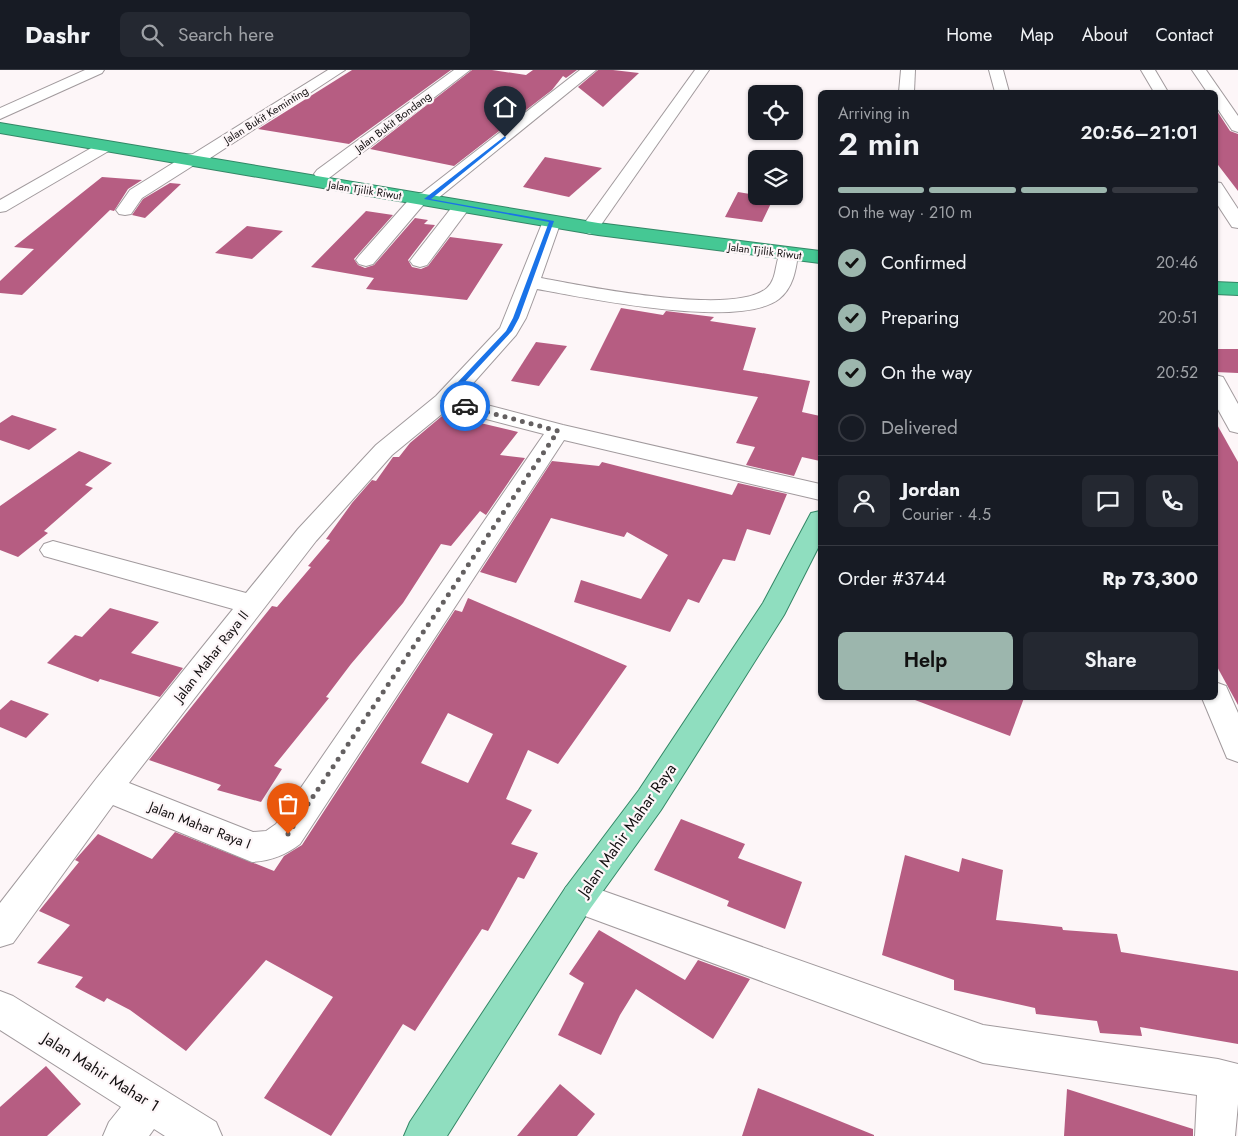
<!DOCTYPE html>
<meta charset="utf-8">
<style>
body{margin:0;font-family:Jost,sans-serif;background:#242831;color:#f1f3f6;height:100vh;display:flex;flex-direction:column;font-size:19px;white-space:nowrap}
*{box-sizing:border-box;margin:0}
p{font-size:16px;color:#9ea1a6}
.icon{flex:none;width:28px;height:28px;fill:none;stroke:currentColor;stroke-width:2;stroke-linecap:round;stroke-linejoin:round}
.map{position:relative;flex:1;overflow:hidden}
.side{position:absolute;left:818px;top:20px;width:400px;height:610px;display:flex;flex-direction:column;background:#171b24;border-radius:8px;box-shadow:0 1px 4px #0004}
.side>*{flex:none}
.tools{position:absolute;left:748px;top:15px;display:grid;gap:10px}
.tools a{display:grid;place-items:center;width:55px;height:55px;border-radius:8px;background:#171b24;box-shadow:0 1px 4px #0004;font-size:25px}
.pin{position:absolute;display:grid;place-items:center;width:42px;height:42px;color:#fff;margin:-51px -21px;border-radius:50% 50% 50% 0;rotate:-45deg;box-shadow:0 0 5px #0007}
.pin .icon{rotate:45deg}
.courier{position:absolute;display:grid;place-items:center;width:50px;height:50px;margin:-25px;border:4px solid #1a73e8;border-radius:50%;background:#fff;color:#222;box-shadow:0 1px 6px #0007}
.overview em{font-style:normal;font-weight:600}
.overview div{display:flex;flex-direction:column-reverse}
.overview{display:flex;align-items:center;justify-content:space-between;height:85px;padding:0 20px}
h1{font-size:32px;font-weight:600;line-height:38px}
.bar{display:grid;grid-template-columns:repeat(4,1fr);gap:8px 5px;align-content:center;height:60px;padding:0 20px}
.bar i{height:6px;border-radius:4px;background:#363941}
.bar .on{background:#9cb6ad}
.bar p{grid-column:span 4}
.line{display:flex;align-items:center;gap:12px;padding:0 20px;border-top:1px solid #363941}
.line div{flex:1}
.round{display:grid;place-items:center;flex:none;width:52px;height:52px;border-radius:8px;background:#242831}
ol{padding:0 20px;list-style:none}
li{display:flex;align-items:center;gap:15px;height:55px}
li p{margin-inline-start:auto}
li .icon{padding:5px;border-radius:50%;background:#9cb6ad;color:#111;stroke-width:4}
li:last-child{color:#9ea1a6}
li i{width:28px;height:28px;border:2px solid #363941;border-radius:50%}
.button{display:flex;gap:10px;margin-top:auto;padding:10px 20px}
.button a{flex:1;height:58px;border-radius:8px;background:#9cb6ad;color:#111;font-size:20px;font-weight:600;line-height:58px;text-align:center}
.button a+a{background:#242831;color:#f1f3f6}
header{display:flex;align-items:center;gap:30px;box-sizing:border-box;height:70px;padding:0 25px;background:#171b24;border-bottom:1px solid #363941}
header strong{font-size:24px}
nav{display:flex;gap:28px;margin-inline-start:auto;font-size:18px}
.search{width:350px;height:45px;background:#242831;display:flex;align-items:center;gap:12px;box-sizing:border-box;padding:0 18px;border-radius:8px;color:#9ea1a6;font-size:19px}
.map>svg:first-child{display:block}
</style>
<header>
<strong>Dashr</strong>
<div class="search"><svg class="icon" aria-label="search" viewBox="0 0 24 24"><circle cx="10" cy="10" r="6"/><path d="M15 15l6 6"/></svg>Search here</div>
<nav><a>Home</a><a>Map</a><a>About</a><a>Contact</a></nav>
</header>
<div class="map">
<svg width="1238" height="1066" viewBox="0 0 1238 1066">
<rect width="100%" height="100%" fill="#fdf6f8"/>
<g fill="#b65d82" fill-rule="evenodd">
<polygon points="352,0 451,0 349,74 258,59"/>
<polygon points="472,0 492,0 526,5 533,0 577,0 566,8 563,6 552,20 454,96 370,79"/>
<polygon points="598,0 613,0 639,3 603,37 578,17"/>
<polygon points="1215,38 1230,61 1238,64 1238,121 1215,91"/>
<polygon points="545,87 602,98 569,127 523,117"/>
<polygon points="102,107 142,110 128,119 114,141 110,140 22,225 0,223 0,211 34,179 14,177"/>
<polygon points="170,113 181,114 145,148 132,145 143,129"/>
<polygon points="738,122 756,125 756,126 774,127 762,152 725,147"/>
<polygon points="366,141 393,145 354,189 358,195 365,198 374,195 415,148 428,150 424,154 435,155 408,190 412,197 421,199 428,196 450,167 503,174 467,230 366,219 374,208 311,197"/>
<polygon points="247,156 283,161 252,189 215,183"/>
<polygon points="621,238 663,245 666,241 714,247 710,251 756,258 743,300 810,311 802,342 820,346 820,391 802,387 794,406 746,395 755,377 736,373 758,327 590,300"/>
<polygon points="536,272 567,276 539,316 511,311"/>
<polygon points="1215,279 1238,279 1238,303 1215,302"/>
<polygon points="12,345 57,359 29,380 0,370 0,353"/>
<polygon points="442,346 472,351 518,362 500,385 525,388 486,445 480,441 451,476 441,474 403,533 351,594 326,627 329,628 274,696 282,699 261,732 217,720 221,715 149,690 272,536 277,537 311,497 308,496 330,470 326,469 352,433 372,410 376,411 393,387 399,387 410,373"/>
<polygon points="1215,351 1238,392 1238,635 1215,593"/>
<polygon points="79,381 112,393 85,415 93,418 44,461 48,463 18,487 0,480 0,436"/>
<polygon points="552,391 599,396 602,392 732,425 738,413 787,424 770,465 747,459 735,491 723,489 699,533 688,529 670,562 574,532 581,510 641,529 668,485 627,462 624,467 551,448 516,513 480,502"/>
<path d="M468,528L627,596L558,694L528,680L506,729L532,740L511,774L538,783L524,809L518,807L488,861L482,859L415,961L403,954L331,1066L264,1028L333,927L266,890L186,981L130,940L107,928L104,932L75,917L83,907L37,893L70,855L39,841L79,792L75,790L98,764L152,789L175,762L274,801L284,786L302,775L455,540L462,542ZM448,643L493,664L468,713L421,693Z"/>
<polygon points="110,538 159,552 131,583 183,598 160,627 100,609 98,612 47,593 75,565 82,567"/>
<polygon points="915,628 1024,628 1010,666 915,630"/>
<polygon points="11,630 49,644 26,668 0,657 0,640"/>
<polygon points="681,749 745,774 738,788 802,812 785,859 727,836 729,831 654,800"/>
<polygon points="905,785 959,802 962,788 1003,800 996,850 1062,857 1063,860 1117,864 1121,882 1238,901 1238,974 1140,957 1142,966 1100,963 1097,951 1036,944 1035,938 954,920 954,910 882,885"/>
<polygon points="599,860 685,910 698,890 750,909 713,969 636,919 620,945 601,985 558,965 584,913 569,904"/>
<polygon points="46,996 81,1034 47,1066 0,1066 0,1037"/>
<polygon points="560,1014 595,1044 577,1066 517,1066"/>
<polygon points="758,1018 874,1065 874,1066 742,1066"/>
<polygon points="1067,1019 1193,1059 1193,1066 1064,1066"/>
</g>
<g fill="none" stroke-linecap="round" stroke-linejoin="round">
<defs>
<g id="minor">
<polygon points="85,0 104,0 102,3 0,49 0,38"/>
<polygon points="328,0 345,0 201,94 194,95 142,128 131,144 125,145 119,144 116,140 130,120 186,85 193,84"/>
<polygon points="454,0 470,0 329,108 317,108 314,104 317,100"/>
<polygon points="580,0 596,0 432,133 424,134 373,194 366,196 359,194 356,190 359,186 414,124 422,123"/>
<polygon points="695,0 709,0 596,162 590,164 584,162 581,158"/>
<polygon points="901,0 915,0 914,22 899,22"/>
<polygon points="989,0 1003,0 1009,22 995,22"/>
<polygon points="1141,0 1155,0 1168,22 1154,22"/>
<polygon points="1192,0 1206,0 1238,46 1238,62 1232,60 1215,35 1215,22 1207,22"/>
<polygon points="106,71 112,73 114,76 112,79 6,141 0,142 0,130 100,73"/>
<polygon points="1215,112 1221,113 1238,139 1238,158 1232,157 1215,131"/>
<polygon points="462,131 468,132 471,136 427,195 420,197 413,195 410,191 413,187 456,132"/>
<path d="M552,146L558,147L561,151L541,208C584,216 735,247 767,218C778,208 774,191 782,180L789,178L796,180L798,184C796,200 793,218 779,229C739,260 586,228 537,219L526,248L516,265L460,328L563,355L820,414V430L564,370L300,774C286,785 270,791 252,792L113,735L13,873L0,877V833L96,709L233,539L44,486L40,480L44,474L53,471L246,523L298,459L376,375L436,326L500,258L543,151L546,147ZM448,339L544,364L276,754L266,761L253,762L129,713L316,471L392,385Z"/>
<polygon points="1215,305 1223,307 1238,334 1238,363 1230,361 1215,334"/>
<polygon points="1215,612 1226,616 1238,643 1238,692 1227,688 1202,628 1215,628"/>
<polygon points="578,812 983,955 1218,989 1238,994 1238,1034 1235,1066 1195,1066 1197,1025 983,993 566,839 561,828 566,817"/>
<polygon points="0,921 13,926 216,1052 222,1066 165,1066 154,1059 149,1066 103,1066 109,1052 121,1037 0,960"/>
</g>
<polygon id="major" points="820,441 820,474 784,545 661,740 590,839 447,1066 404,1066 410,1052 566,817 639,720 763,533 811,443"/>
<g id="highway">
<polygon points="0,53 598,153 820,181 820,193 598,165 0,63"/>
<polygon points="1215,212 1238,213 1238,225 1215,224"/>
</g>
</defs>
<use href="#minor" stroke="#a19a9d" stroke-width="2"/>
<use href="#major" stroke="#338766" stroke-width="2"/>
<use href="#highway" stroke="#338766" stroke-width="2"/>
<use href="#minor" fill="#fff" fill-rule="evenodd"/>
<use href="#major" fill="#8fdebf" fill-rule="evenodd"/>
<use href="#highway" fill="#45c894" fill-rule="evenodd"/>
</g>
<polygon fill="#1a73e8" points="505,66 506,68 431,129 554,151 519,248 512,261 448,330 467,334 468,336 465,338 440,331 506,261 513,248 549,152 424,129"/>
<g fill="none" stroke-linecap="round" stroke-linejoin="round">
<polyline stroke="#646061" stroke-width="5" stroke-dasharray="0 9" points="288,764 558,361 465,336"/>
</g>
<g text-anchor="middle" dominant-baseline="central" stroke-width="4.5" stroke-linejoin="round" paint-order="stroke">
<g font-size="11" fill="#120f10" stroke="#fdf6f8">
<text transform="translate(266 45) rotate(-32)">Jalan Bukit Keminting</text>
<text transform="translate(393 52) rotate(-37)">Jalan Bukit Bondang</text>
<text transform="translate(365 120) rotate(9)">Jalan Tjilik Riwut</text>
<text transform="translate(765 181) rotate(7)">Jalan Tjilik Riwut</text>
</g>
<g font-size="14" fill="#120f10" stroke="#fdf6f8">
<text transform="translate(211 586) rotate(-52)">Jalan Mahar Raya II</text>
<text transform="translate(200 755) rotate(21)">Jalan Mahar Raya I</text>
</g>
<g font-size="16" fill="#120f10" stroke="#fdf6f8">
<text transform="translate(627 760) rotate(-55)">Jalan Mahir Mahar Raya</text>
<text transform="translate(101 1002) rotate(32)">Jalan Mahir Mahar 1</text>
</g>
</g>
</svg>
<div class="tools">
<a><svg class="icon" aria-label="locate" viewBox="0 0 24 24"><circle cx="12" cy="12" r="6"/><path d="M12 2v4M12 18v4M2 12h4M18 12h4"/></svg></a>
<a><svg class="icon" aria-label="layers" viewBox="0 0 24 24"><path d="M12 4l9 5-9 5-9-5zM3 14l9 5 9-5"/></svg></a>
</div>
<div class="pin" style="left:288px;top:764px;background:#ea580c"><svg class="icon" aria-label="bag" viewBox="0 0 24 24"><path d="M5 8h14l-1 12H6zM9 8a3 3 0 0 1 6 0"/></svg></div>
<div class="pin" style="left:505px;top:67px;background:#1f2937"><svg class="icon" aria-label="home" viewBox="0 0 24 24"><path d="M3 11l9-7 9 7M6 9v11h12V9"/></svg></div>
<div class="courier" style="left:465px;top:336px"><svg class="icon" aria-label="car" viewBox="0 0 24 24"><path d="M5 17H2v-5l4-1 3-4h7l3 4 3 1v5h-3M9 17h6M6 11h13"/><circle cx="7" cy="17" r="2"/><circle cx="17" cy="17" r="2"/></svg></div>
<section class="side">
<div class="overview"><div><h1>2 min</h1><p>Arriving in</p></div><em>20:56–21:01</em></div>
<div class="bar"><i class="on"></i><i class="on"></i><i class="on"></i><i></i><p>On the way · 210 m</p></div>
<ol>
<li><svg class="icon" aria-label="check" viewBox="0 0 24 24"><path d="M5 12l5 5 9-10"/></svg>Confirmed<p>20:46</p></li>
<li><svg class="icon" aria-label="check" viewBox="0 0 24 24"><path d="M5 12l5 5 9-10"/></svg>Preparing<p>20:51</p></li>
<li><svg class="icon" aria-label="check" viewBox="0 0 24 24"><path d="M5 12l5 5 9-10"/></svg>On the way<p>20:52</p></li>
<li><i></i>Delivered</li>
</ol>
<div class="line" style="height:90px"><a class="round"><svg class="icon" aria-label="person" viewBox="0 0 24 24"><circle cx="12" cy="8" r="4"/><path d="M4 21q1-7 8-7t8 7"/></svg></a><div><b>Jordan</b><p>Courier · 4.5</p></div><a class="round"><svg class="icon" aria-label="chat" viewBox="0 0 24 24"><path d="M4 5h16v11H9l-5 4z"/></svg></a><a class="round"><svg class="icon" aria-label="phone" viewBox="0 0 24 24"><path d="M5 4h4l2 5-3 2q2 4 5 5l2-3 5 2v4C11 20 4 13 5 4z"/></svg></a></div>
<div class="line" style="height:65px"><div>Order #3744</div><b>Rp 73,300</b></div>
<div class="button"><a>Help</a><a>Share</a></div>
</section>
</div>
